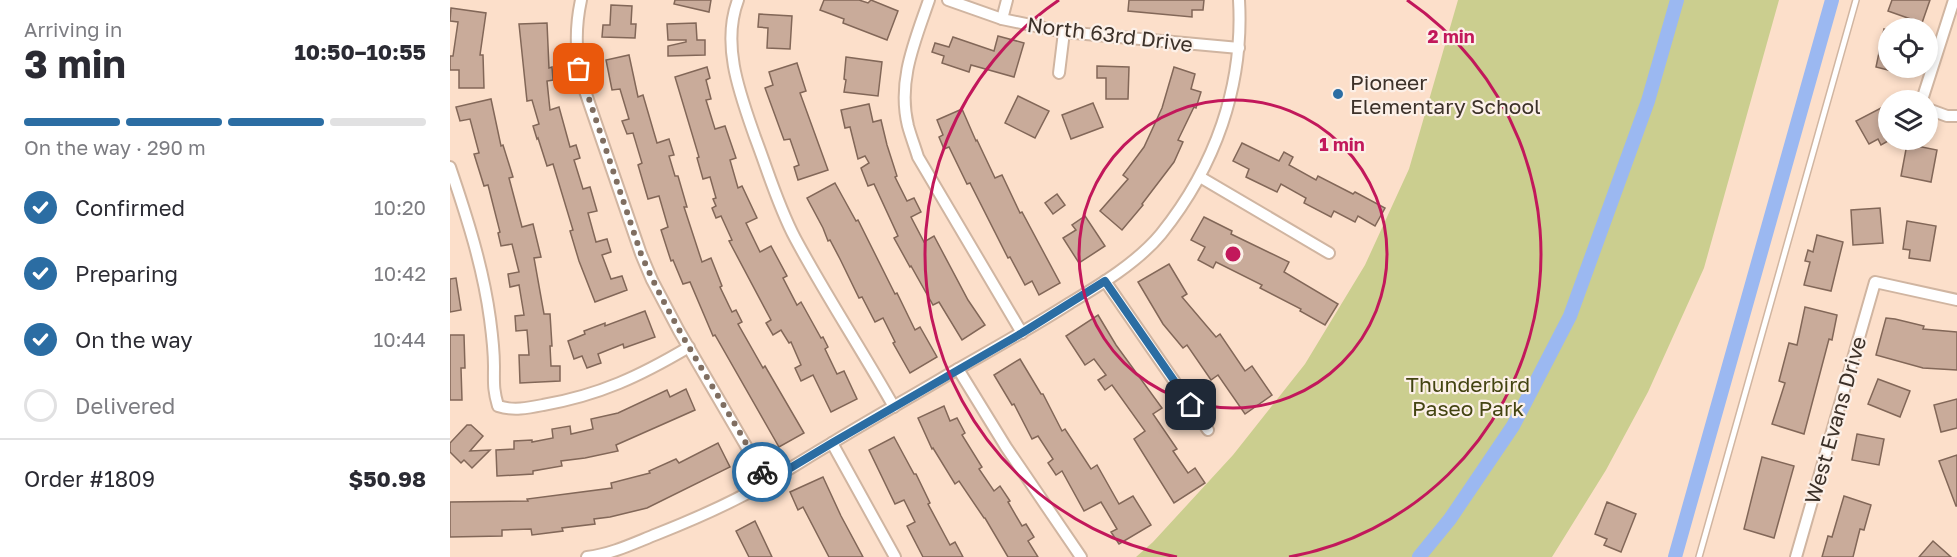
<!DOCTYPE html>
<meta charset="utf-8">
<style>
body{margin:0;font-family:"Golos Text",sans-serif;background:#f7f7f7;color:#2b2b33;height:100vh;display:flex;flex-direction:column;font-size:22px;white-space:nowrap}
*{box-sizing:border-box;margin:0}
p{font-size:20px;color:#7c7c81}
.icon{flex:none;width:33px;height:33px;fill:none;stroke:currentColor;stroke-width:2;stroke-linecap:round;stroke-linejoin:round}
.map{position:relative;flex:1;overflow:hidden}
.side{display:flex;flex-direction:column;background:#fff;width:450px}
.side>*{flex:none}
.buttons{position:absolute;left:1428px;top:18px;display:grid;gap:12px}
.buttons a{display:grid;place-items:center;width:60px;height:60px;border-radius:50%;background:#fff;box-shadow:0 3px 9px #0003;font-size:30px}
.pin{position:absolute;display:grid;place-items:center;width:51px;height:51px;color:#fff;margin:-26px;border-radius:12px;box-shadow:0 3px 9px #0006}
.courier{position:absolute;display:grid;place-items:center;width:60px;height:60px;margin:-30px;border:4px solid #2b6da3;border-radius:50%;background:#fff;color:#222;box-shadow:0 2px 8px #0007}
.summary em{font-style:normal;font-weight:700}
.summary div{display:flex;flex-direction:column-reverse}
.summary{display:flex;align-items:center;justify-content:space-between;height:102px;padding:0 24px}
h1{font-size:39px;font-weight:700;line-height:45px}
.bar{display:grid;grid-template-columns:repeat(4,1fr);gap:9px 6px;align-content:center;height:72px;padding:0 24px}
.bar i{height:8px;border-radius:4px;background:#e1e1e2}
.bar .current{background:#2b6da3}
.bar p{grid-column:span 4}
.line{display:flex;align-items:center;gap:15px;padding:0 24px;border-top:2px solid #e1e1e2}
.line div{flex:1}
ol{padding:0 24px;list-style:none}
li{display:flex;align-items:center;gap:18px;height:66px}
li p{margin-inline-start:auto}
li .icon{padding:6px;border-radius:50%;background:#2b6da3;color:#fff;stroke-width:4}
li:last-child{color:#7c7c81}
li i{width:33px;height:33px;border:3px solid #e1e1e2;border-radius:50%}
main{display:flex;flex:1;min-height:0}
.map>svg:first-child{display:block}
</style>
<main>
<section class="side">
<div class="summary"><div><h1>3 min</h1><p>Arriving in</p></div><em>10:50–10:55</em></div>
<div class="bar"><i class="current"></i><i class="current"></i><i class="current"></i><i></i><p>On the way · 290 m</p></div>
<ol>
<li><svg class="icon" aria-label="check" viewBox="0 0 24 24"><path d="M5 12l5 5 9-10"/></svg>Confirmed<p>10:20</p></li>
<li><svg class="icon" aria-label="check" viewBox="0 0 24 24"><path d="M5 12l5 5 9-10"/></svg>Preparing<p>10:42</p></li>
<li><svg class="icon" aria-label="check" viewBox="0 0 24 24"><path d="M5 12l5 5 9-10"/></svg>On the way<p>10:44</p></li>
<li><i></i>Delivered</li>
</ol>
<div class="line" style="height:78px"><div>Order #1809</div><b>$50.98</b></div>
</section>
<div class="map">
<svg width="1507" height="557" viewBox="0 0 1507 557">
<rect width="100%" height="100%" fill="#fcdfca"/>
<polygon fill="#cbce8f" points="1008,0 1329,0 1254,268 1198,392 1156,470 1102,557 686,557 703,542 783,455 855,364 915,265 959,169"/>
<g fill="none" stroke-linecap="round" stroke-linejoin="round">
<g stroke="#9bb8f1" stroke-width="14">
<polyline points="969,557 1000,519 1063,426 1120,316 1198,101 1227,0"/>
<polyline points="1225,557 1382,0"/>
</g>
</g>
<g fill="#c9ab9a" stroke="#826758" stroke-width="1.5">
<polygon points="225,0 261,0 259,12 224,4"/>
<polygon points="374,0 409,0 418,3 421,0 448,11 437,40 393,23 394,19 370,10"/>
<polygon points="679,0 754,0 753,10 742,10 742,17 678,11"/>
<polygon points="1442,0 1480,0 1472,23 1438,11"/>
<polygon points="161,5 182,6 181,24 186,24 185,38 152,37 153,25 160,25"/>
<polygon points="1,8 36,13 30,55 33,55 34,88 9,88 9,70 0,70 0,56 3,56 8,22 0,21"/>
<polygon points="309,14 342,16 340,49 317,48 318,28 308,27"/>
<polygon points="97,23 99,68 102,67 103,80 97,81 100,110 109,107 120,147 126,145 130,158 124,160 133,189 140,187 147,211 138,213 146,242 157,239 161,252 152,255 161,279 172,276 177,290 145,302 129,261 120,231 123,230 103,164 97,166 88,138 87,139 83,126 89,124 82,100 77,101 69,24"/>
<polygon points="246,23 247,40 255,40 255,55 218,56 218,46 236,42 236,40 218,40 217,24"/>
<polygon points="1434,29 1438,30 1438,70 1426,67"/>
<polygon points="548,36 574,43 564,77 521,65 519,72 492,63 494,56 482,52 485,43 499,47 503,37 544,51"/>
<polygon points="179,55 188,97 193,95 207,143 219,139 224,155 219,156 225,176 228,176 237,207 234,207 252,262 261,258 272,286 270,287 282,312 286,310 292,322 288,324 313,368 315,366 354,433 329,447 265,335 263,336 240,282 233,284 223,260 221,261 211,230 218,227 209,196 198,199 188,165 192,163 183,133 177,134 172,121 179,119 170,89 162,90 156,60"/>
<polygon points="396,57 432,62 428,96 394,92 396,80 394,79"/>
<polygon points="347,63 356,91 350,93 378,170 348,180 344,167 349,165 340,139 334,140 315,88 323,85 319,72"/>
<polygon points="647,66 679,67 678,99 656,99 656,78 647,78"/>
<polygon points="257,67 260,78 256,80 261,99 256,100 265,129 275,126 286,158 280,160 288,188 292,186 307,218 296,223 310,252 321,246 337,276 333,278 347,305 351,302 371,338 373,337 378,347 375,349 387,374 394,371 407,399 381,412 363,375 351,381 345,368 351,365 341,342 339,343 331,330 323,335 316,323 321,320 279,241 282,240 271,216 266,218 262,208 266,206 263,199 266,198 260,177 253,179 247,158 249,157 225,77"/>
<polygon points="724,67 745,74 741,89 751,92 746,108 744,107 728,140 733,142 724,162 692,204 693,205 672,230 650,211 678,179 673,175 694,147 712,108"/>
<polygon points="568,96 599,111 585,138 555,123"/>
<polygon points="41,99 51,146 53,145 63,177 59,178 72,227 83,224 91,257 84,258 94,314 100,314 102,346 100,346 101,366 110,366 110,381 70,383 69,355 79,355 77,330 66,331 65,316 74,315 69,285 60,287 58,274 69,272 62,244 51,246 48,233 50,232 38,185 34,186 24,154 29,153 20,119 10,121 6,107"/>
<polygon points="643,103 653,127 621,139 612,115"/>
<polygon points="419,104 423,122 431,120 437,145 447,176 445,177 457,201 464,198 471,212 461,217 474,242 484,236 518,300 535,325 512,340 489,302 483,305 461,266 460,267 444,238 448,236 424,184 418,186 411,168 419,163 415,156 408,159 400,127 395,128 391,110"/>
<polygon points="1431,108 1438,122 1438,141 1431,145 1428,139 1419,144 1406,121"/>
<polygon points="512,109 526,141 527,140 545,178 552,175 570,213 572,212 610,283 589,295 582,281 575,285 560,257 558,258 520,183 517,184 499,147 494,149 489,137 493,135 487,120"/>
<polygon points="792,143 829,161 834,152 843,157 839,165 866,180 868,176 903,194 905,192 935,208 925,226 908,216 905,222 884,211 881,217 854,203 856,198 831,184 827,192 796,177 799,169 783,161"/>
<polygon points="1457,144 1487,150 1481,182 1451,176"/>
<polygon points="385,183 406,221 408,220 445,294 447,293 465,330 470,327 487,357 460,373 443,343 445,342 433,318 425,322 412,297 409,298 390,259 380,240 378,241 373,228 357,198"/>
<polygon points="607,194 615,205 603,214 595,203"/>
<polygon points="1430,208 1433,243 1403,245 1401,210"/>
<polygon points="635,216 655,246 629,263 613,238 626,230 622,225"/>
<polygon points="754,217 782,231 781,234 839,262 834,272 888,304 875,325 850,311 851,309 810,288 812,285 766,262 763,268 748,260 755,247 741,240"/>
<polygon points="1457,221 1486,226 1480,261 1459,258 1460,250 1453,249"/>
<polygon points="1367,235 1393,242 1381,291 1354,285 1360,262 1355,261 1358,250 1363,252"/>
<polygon points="719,264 737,294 732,297 766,337 770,334 795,371 802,366 822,395 795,414 768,375 761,380 737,345 733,348 713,324 688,282"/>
<polygon points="6,278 11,310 0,312 0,279"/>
<polygon points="1355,307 1387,315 1382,340 1379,339 1354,434 1322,424 1335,383 1329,381 1339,343 1347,345"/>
<polygon points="195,311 205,337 174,348 173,344 148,354 151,363 137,368 132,356 124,359 118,341 135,334 134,331 155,323 155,326"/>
<polygon points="648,315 666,345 712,408 703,414 727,449 723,451 738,473 745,468 755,483 724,503 684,439 695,431 662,385 655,390 648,380 656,375 644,359 635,365 616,336"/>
<polygon points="1436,318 1445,319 1474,326 1473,329 1507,332 1507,370 1473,368 1426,355"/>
<polygon points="0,335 14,335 15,368 11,368 12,400 0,400"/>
<polygon points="570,359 591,394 593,394 612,431 615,429 641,469 647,465 669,504 683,496 701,525 669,544 661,532 667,529 651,502 634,511 612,471 606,475 598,463 603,459 588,436 582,439 564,404 562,405 544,375"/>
<polygon points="1428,379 1460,391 1450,417 1418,404"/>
<polygon points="236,389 245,410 166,445 168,451 135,458 111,461 112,466 83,471 83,474 47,476 46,450 64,449 64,441 82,440 82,442 103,438 102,429 120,426 121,434 143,429 141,419 168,413 217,390 220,397"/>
<polygon points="1507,399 1507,428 1491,432 1484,405"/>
<polygon points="494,406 500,421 507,418 515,433 512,435 532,467 529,469 544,491 550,486 560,501 558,502 572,526 576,524 584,537 578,541 588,557 558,557 535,518 534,518 509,481 505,484 483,448 482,449 468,418"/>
<polygon points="17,425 21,425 33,436 20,451 40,450 22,468 14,460 11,463 0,452 0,443"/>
<polygon points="1407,434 1434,439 1429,465 1402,460"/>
<polygon points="444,437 464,474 466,474 480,503 478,504 500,545 505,542 513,557 473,557 457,526 465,522 454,500 445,504 419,450"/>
<polygon points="268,443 280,467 197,508 160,517 144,519 145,524 112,528 113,531 82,535 81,529 52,530 52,536 0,537 0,502 78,501 77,499 162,488 161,483 200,473 199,471 226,459 229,463"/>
<polygon points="1507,455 1507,506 1506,506 1489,461"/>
<polygon points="1312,457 1344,466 1324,538 1294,529"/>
<polygon points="373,477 391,516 413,557 379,557 353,507 348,510 340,492"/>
<polygon points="1394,496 1421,505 1414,530 1410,529 1403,557 1372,557 1378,536 1382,537"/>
<polygon points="1157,502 1186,514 1171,552 1154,545 1157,539 1145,534"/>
<polygon points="305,521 322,557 299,557 286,531"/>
<polygon points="1483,541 1501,557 1469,557"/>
</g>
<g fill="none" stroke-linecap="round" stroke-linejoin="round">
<defs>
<polyline id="service" points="1249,557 1406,0"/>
<g id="minor">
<path d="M131,0C124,33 126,58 135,91L191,254L202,280L229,331L317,482"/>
<path d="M288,0C271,45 290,94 305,137C318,171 328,206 345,238C376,296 412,350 444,407"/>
<path d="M479,0C465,41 447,81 458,126C461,137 465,147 468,157L572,333"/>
<polyline points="498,0 552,19 614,32 789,48"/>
<polyline points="552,19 557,0"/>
<polyline points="609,73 614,32"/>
<polyline points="1472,100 1504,0"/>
<polyline points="1478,109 1497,116 1507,116"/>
<path d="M0,167C17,217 33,267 40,319C42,334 44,350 44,366C44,383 43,389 48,406C63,411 78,408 93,405C150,395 190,376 239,347"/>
<polyline points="750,177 879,253"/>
<polyline points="655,281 758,430"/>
<polyline points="508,369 556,447 631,557"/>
<polyline points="382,443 445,557"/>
<path d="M137,557C162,554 184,543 207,534C245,519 284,502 319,481C340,469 361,455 382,443C421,419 461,397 501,373C541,350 581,328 620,303C650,285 688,262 711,234C765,167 794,86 789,0"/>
<polyline points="1346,557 1425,282 1507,300"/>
</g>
</defs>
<use href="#service" stroke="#d0b5a1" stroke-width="8"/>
<use href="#minor" stroke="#d0b5a1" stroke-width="14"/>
<use href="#service" stroke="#fff" stroke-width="5"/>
<use href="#minor" stroke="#fff" stroke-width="10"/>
</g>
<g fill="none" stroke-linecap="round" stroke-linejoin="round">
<path stroke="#7f6e61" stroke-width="6" stroke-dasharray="0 10.8" d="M129,69L191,254C224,331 273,399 312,472"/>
<polyline stroke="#2b6da3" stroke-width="8" points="312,472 317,482 382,443 572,333 655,281 741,405"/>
</g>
<g fill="none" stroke="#c2185b" stroke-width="3">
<circle cx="783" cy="254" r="154"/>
<path d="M727 557A308 308 0 0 1 609 0M957 0A308 308 0 0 1 839 557"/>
</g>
<circle fill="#2b6da3" stroke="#fcf0e8" stroke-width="2" cx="888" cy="94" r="6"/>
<g text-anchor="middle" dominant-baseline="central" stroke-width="4.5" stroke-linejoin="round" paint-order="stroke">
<g font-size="21" fill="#3c3129" stroke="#fcf0e8">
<text transform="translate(660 34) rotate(7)">North 63rd Drive</text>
<text transform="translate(1385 420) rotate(-74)">West Evans Drive</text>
</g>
<g font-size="21" fill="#3c3129" stroke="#fcf0e8" text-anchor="start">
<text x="900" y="82">Pioneer<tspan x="900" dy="24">Elementary School</tspan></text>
</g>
<g font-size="21" fill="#434411" stroke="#fcf0e8">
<text x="1018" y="384">Thunderbird<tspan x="1018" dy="24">Paseo Park</tspan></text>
</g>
</g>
<circle cx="783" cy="254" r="9" fill="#c2185b" stroke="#fcf0e8" stroke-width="3"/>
<g font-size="18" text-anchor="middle" font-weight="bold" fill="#c2185b" stroke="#fcf0e8" stroke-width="4.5" stroke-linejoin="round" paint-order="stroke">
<text x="1001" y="43">2 min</text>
<text x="892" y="151">1 min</text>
</g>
</svg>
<div class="buttons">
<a><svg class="icon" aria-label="locate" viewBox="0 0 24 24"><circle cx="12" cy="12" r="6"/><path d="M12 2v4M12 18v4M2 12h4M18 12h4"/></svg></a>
<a><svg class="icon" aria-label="layers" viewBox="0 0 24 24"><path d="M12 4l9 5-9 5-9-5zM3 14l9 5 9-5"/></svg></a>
</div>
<div class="pin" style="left:129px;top:69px;background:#ea580c"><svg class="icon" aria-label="bag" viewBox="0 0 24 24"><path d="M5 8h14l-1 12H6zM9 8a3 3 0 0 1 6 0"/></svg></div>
<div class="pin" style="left:741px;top:405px;background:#1f2937"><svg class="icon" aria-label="home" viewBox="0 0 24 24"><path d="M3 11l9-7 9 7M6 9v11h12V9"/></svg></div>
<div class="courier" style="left:312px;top:472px"><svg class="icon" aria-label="bike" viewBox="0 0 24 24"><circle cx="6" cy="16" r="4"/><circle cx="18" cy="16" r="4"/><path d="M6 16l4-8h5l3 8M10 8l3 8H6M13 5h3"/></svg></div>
</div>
</main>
